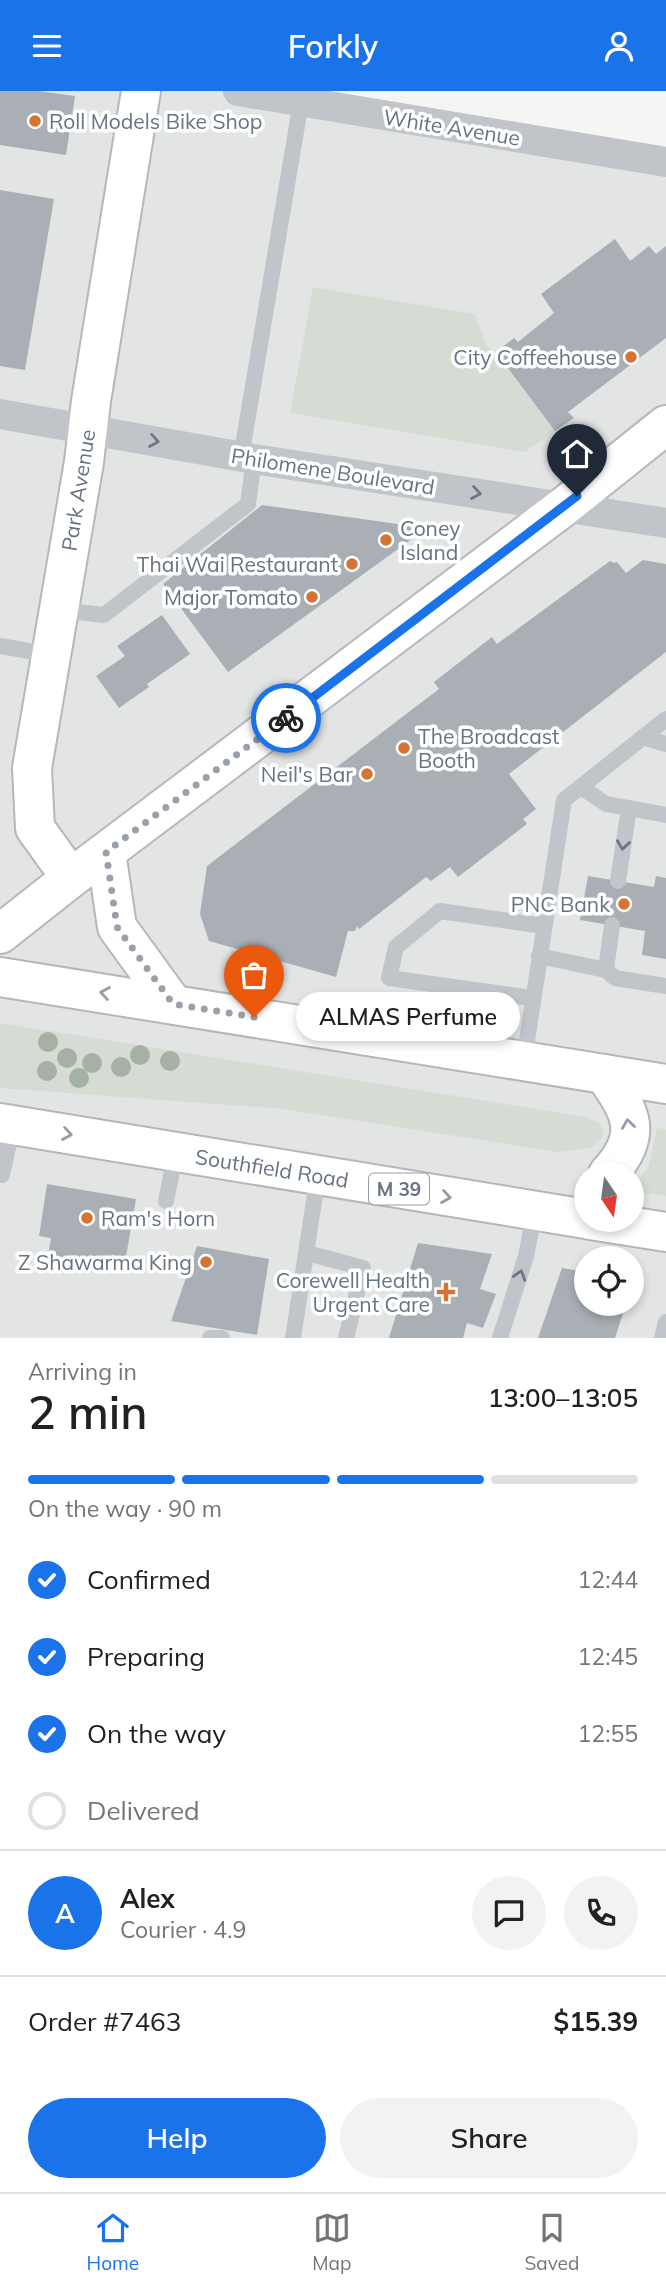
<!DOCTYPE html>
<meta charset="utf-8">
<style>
body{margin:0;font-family:Mulish,sans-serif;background:#f2f2f2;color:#202124;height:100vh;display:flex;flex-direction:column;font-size:26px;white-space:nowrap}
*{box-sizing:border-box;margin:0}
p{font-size:23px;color:#757577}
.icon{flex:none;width:38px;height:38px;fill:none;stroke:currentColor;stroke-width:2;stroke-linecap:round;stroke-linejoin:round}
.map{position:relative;height:1247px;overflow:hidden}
.sheet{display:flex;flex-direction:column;background:#fff;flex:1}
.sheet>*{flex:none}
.needle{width:46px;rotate:167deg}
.controls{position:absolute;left:574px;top:1071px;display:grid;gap:14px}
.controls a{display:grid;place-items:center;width:70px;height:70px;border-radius:50%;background:#fff;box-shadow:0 4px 10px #0003;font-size:35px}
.pin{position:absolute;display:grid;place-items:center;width:60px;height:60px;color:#fff;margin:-72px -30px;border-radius:50% 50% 50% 0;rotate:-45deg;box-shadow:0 0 7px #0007}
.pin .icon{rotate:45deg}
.courier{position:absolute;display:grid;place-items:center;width:70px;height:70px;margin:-35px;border:5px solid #1a73e8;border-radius:50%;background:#fff;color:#222;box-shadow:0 2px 9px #0007}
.bubble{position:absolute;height:49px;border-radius:24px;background:#fff;box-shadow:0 4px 10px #0003;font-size:23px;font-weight:600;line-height:49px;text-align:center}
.summary em{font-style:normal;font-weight:600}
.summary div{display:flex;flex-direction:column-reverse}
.summary{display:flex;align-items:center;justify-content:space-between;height:119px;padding:0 28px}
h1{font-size:46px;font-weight:600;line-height:52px}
.bar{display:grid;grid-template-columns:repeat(4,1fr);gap:10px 7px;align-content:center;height:84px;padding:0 28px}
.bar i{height:9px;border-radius:5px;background:#e0e0e0}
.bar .on{background:#1a73e8}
.bar p{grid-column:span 4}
.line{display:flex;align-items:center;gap:18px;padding:0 28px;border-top:2px solid #e0e0e0}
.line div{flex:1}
.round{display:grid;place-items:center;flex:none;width:74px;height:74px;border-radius:37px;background:#f2f2f2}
ol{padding:0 28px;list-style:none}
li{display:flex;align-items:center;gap:21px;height:77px}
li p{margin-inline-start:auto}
li .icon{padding:7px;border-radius:50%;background:#1a73e8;color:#fff;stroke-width:4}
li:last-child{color:#757577}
li i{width:38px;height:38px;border:4px solid #e0e0e0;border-radius:50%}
.action{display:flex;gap:14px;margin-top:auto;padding:14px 28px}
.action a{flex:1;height:80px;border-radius:42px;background:#1a73e8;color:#fff;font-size:28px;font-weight:600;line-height:80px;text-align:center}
.action a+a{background:#f2f2f2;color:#202124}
header{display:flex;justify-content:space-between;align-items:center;height:91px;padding:0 28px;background:#1a73e8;color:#fff;font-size:32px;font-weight:600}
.tab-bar{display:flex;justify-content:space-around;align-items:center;height:98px;border-top:2px solid #e0e0e0;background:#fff;font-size:19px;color:#757577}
.tab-bar a{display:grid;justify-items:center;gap:4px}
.tab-bar .on{color:#1a73e8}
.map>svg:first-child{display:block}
</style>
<header><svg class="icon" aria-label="menu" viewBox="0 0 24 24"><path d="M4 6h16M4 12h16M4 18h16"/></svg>Forkly<svg class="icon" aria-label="person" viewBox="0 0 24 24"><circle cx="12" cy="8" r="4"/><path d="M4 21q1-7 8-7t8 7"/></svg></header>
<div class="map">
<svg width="666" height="1247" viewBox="0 0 666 1247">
<rect width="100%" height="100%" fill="#f5f6f3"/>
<path fill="#e3e5e4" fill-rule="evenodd" d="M0,0H321L666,71V1247H0ZM586,1083H632V1129H586ZM586,1167H632V1213H586Z"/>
<g fill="#d6dcd4">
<polygon points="313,196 475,223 486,254 496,261 555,340 525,361 290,322"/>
<path d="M0,932L586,1026C598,1030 604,1033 603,1046L591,1057L557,1061L283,1018L0,997Z"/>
<polygon points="657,1037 666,1039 666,1105 632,1100 632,1096 648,1077"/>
</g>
<g fill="#aaafb6">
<polygon points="0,0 39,0 75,5 66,64 0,54"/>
<polygon points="0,99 54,108 25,279 0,275"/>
<polygon points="615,148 630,170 649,155 656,163 666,155 666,247 568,321 574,327 555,340 496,261 514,247 518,251 554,222 541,203"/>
<polygon points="262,414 412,435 416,445 228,581 163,493"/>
<polygon points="643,469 666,473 666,561 509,683 536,718 523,728 527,733 458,786 450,776 431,790 426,786 359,838 357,835 355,840 348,840 336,886 209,850 200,823 207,775 439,598 434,591 492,546 497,553 610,470 614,472 617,471 626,482"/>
<polygon points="162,524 190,563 147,593 149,596 119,617 96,585 125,565 117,555"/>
<polygon points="588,785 654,796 656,785 666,787 666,868 642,864 645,840 580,829"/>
<polygon points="47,1093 136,1108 124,1177 48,1165 51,1147 39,1145"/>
<polygon points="418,1152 492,1163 480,1198 496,1203 483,1237 467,1232 463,1247 389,1247"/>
<polygon points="197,1155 269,1168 257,1244 171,1230"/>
<polygon points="562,1177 586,1181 586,1213 626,1213 615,1247 538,1247"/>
</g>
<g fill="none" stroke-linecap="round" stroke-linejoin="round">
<defs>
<g id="secondary">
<polyline points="71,787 35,737 32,677 84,371 91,310 141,0"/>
<polyline points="0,843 71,787 562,417 666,334"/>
</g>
<g id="highway">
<polyline points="106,761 117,836 173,913"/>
<polyline points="0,886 666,993"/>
<path d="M604,983C632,1022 644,1044 608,1083"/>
<polyline points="0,1032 586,1128"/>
<polyline points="590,1129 666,1141"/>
</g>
</defs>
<use href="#secondary" stroke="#b4b7bc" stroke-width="42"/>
<use href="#highway" stroke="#b4b7ba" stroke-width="42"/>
<g stroke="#c1c4c8" stroke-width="16">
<polyline points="241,366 301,11"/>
<polyline points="59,519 104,524 248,413 254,368"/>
<polyline points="0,555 51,564"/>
<polyline points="643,646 666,653"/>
<polyline points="581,696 606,713 666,724"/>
<polyline points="618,790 629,717"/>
<polyline points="539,865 606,879 615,887 666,895"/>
<polyline points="606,879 612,834"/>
<polyline points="532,907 389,887 396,856 440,820 544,835"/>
<polyline points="524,969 564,709 666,628"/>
<polyline points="2,1084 13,1034"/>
<polyline points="166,1110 176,1061"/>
<polyline points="307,1162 363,1177 346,1247"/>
<polyline points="210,1247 222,1247"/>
<polyline points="293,1247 318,1084"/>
<polyline points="500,1247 526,1165 535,1120"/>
<polyline points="662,1247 666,1231"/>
</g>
<g stroke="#c1c4c8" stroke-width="30">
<polyline points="238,0 666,71"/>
<polyline points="0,323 254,368 666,432"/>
</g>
<use href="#secondary" stroke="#fff" stroke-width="38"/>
<use href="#highway" stroke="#fff" stroke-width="38"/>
</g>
<g fill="#a6b1a5">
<circle cx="48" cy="951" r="10"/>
<circle cx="140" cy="964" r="10"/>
<circle cx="67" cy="967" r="10"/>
<circle cx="170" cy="970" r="10"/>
<circle cx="92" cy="972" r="10"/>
<circle cx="121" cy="976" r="10"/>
<circle cx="47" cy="980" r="10"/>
<circle cx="79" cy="987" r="10"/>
</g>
<defs><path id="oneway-chevron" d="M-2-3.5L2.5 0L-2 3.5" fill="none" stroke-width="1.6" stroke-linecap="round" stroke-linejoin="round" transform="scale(1.75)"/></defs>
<g stroke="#6c7686">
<use href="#oneway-chevron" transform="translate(154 350) rotate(10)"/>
<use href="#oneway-chevron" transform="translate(476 402) rotate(9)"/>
<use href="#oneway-chevron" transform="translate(623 754) rotate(98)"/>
<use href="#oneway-chevron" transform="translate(520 1184) rotate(-73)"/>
</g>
<g stroke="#959ca8">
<use href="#oneway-chevron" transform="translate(105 902) rotate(-171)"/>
<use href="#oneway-chevron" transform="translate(628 1033) rotate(-98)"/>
<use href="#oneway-chevron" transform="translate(67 1043) rotate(10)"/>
<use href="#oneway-chevron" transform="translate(446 1106) rotate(9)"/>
</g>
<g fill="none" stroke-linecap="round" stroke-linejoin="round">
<polyline stroke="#99a0aa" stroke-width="7" stroke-dasharray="0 12.6" points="254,926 173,913 117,836 106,761 286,627"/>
<polyline stroke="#1a73e8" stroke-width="9" points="286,627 577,405"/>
</g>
<g fill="#d57333" stroke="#fff" stroke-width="2.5">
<circle cx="35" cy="30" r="7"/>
<circle cx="631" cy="266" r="7"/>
<circle cx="386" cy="449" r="7"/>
<circle cx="352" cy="473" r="7"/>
<circle cx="312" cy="506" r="7"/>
<circle cx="404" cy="657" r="7"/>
<circle cx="367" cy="683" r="7"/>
<circle cx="624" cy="813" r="7"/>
<circle cx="87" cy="1127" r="7"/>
<circle cx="206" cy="1171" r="7"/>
<path d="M442.5 1190.5h7v7h7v7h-7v7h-7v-7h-7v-7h7z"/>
</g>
<g text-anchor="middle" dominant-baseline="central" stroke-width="7" stroke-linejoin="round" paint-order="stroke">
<rect fill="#fff" stroke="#959ca8" stroke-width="2" x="369" y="1082.5" width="60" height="31" rx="5"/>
<g font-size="19" font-weight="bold" fill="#677282">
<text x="399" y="1098">M 39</text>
</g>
<g font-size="21" fill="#677282" stroke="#fff" text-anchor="end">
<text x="49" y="30" text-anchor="start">Roll Models Bike Shop</text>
<text x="617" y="266">City Coffeehouse</text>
<text x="400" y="437" text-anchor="start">Coney<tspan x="400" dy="24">Island</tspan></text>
<text x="338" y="473">Thai Wai Restaurant</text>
<text x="298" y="506">Major Tomato</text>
<text x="418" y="645" text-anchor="start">The Broadcast<tspan x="418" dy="24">Booth</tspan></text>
<text x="353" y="683">Neil's Bar</text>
<text x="610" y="813">PNC Bank</text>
<text x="101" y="1127" text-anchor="start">Ram's Horn</text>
<text x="192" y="1171">Z Shawarma King</text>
<text x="430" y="1189">Corewell Health<tspan x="430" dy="24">Urgent Care</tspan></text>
</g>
<g font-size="21" fill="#677282" stroke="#fff">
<text transform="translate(452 36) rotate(9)">White Avenue</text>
<text transform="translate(333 380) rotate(9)">Philomene Boulevard</text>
<text transform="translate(78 399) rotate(-81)">Park Avenue</text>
<text transform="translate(272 1077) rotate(9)">Southfield Road</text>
</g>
</g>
</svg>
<div class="controls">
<a><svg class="needle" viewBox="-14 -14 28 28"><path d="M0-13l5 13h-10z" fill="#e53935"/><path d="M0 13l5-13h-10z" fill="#757577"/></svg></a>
<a><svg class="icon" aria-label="locate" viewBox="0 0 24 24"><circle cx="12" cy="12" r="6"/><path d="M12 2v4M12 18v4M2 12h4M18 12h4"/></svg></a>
</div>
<div class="pin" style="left:254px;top:926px;background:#ea580c"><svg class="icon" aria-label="bag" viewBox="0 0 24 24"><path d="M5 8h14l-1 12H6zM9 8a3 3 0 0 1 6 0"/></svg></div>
<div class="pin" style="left:577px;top:405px;background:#1f2937"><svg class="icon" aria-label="home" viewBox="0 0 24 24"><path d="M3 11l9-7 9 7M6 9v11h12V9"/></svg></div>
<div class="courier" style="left:286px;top:627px"><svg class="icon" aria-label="bike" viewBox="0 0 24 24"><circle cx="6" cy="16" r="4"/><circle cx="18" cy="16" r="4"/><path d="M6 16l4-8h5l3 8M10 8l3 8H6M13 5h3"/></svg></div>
<div class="bubble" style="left:296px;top:901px;width:224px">ALMAS Perfume</div>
</div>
<section class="sheet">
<div class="summary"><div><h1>2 min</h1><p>Arriving in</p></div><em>13:00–13:05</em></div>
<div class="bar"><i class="on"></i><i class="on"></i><i class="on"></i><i></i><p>On the way · 90 m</p></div>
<ol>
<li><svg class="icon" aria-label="check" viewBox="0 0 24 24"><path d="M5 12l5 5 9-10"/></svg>Confirmed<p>12:44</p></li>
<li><svg class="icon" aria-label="check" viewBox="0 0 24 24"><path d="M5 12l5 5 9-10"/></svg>Preparing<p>12:45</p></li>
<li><svg class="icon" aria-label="check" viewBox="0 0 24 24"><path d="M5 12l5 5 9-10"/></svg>On the way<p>12:55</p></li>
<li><i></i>Delivered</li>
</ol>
<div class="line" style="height:126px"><b class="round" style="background:#1a73e8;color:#fff">A</b><div><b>Alex</b><p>Courier · 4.9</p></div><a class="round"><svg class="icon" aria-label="chat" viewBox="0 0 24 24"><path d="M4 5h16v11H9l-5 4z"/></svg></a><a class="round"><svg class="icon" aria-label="phone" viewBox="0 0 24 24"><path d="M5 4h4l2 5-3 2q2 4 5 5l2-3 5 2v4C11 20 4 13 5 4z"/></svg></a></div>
<div class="line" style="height:91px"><div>Order #7463</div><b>$15.39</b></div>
<div class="action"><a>Help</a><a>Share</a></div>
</section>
<nav class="tab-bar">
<a class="on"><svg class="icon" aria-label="home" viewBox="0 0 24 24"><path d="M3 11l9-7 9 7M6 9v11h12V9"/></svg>Home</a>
<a><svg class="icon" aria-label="map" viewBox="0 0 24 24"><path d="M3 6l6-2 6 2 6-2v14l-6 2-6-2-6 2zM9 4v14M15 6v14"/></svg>Map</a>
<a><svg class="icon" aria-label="saved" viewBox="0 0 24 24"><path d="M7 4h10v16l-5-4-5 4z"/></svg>Saved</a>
</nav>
